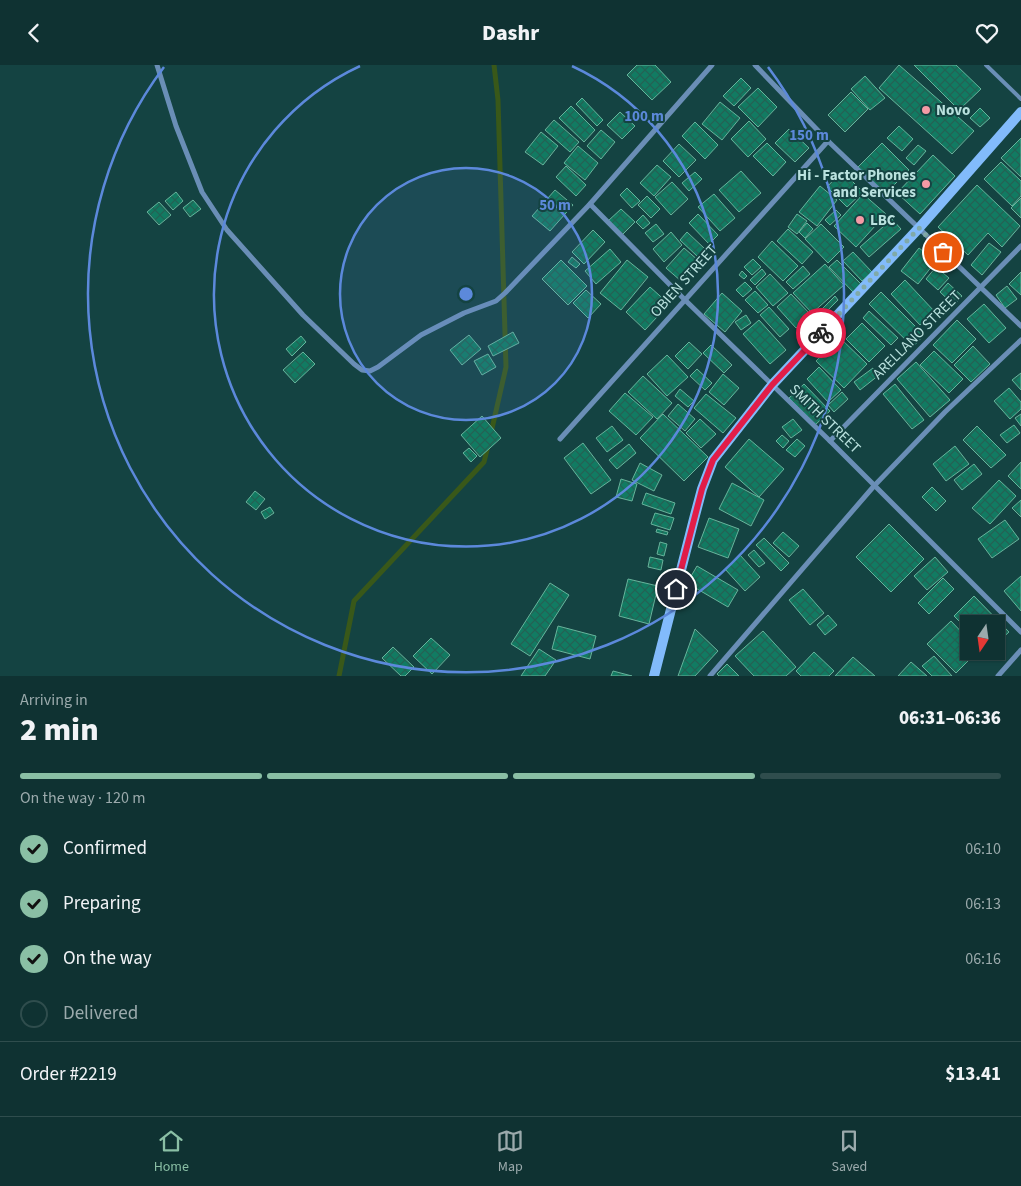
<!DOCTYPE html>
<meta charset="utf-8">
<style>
body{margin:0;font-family:"Source Sans 3",sans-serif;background:#183a3a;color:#f1f3f6;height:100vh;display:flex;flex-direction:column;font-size:19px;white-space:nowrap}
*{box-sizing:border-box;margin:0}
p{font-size:16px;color:#9baaac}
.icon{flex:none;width:28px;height:28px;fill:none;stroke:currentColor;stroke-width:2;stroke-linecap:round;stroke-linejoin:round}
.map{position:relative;height:611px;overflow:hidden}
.panel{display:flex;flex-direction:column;background:#0f3232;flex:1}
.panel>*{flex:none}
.needle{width:32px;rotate:193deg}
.controls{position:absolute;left:960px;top:550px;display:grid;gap:10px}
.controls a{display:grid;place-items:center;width:45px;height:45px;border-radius:0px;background:#0f3232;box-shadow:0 1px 4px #0004,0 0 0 1px #2f4d4d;font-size:25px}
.pin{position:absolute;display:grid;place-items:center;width:42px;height:42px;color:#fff;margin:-21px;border:2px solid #fff;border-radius:50%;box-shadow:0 1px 5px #0007}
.courier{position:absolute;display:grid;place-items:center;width:50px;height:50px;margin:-25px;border:4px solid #e11d48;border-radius:50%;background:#fff;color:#222;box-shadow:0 1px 6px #0007}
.summary em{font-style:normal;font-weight:800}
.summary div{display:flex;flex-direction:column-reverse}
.summary{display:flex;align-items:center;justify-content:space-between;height:85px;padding:0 20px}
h1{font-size:32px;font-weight:800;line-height:38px}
.bar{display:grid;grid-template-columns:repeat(4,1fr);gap:8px 5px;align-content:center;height:60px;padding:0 20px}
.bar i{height:6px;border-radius:4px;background:#2f4d4d}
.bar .active{background:#8abfa5}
.bar p{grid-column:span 4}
.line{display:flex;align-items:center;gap:12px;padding:0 20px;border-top:1px solid #2f4d4d}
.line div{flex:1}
ol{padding:0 20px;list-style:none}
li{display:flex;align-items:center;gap:15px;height:55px}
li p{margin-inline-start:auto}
li .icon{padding:5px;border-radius:50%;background:#8abfa5;color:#111;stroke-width:4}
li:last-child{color:#9baaac}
li i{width:28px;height:28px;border:2px solid #2f4d4d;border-radius:50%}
header{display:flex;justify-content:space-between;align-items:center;height:65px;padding:0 20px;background:#0f3232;font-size:22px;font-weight:800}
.menu{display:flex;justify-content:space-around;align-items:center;height:70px;border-top:1px solid #2f4d4d;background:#0f3232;font-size:14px;color:#9baaac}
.menu a{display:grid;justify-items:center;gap:2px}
.menu .active{color:#8abfa5}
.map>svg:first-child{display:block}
</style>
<header><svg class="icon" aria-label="back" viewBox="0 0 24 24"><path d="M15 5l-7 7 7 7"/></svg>Dashr<svg class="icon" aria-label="heart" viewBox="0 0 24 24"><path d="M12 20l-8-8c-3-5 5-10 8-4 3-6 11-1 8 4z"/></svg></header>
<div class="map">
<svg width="1021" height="611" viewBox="0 0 1021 611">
<defs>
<pattern id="building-cross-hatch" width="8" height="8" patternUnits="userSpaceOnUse" patternTransform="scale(1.25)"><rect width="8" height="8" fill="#117b62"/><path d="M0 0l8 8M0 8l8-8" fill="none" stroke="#236254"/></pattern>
</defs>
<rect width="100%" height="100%" fill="#144342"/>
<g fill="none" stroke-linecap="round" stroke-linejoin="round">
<g stroke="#395819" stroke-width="5">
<polyline points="491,368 506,302 498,35 494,0"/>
<polyline points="339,611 354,536 484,397 488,381"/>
</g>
</g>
<g fill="url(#building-cross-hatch)" stroke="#67b39b">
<polygon points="637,0 655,0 671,17 652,35 627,10"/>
<polygon points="899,0 974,66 952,89 879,23"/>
<polygon points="914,0 956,0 981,24 959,45"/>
<polygon points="865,11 885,33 870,45 851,24"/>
<polygon points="741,13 751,23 734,41 723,31"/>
<polygon points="758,23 777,42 758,62 738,42"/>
<polygon points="851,27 868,44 845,67 828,50"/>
<polygon points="582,33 603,55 597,61 576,39"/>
<polygon points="720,37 740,53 722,75 702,59"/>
<polygon points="571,41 595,65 584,77 559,53"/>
<polygon points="980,43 990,53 980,62 970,53"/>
<polygon points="620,47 635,61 622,74 607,60"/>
<polygon points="554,55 579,77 570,87 545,65"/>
<polygon points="749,56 766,74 748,92 731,74"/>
<polygon points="695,57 718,80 705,94 682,71"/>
<polygon points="899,61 913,74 902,86 887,73"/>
<polygon points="789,64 809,83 795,97 775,78"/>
<polygon points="601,65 615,77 601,94 587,81"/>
<polygon points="541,67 558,81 543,100 525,87"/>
<polygon points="1021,73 1021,112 1001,93"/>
<polygon points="767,78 786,97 773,111 753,91"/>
<polygon points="882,78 909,105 884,130 857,103"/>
<polygon points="679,79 696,95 679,112 663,96"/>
<polygon points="918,80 926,86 914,100 906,93"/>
<polygon points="578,81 598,98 585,115 564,98"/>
<polygon points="933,90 955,111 920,149 897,128"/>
<polygon points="1001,97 1021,116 1021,131 1012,141 984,114"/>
<polygon points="657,100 671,112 654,131 640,118"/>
<polygon points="566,101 586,120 576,131 556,112"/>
<polygon points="741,106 761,128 739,147 719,125"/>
<polygon points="842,106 863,127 847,142 827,122"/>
<polygon points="695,107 702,114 689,126 682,118"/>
<polygon points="672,117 688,134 671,150 655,132"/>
<polygon points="977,120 1020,161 1002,182 988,168 968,190 938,162"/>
<polygon points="820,121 837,135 817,161 799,147"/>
<polygon points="627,123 640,136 632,143 620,130"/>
<polygon points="555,125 573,140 550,166 532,151"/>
<polygon points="176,127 183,136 173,145 165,136"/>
<polygon points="714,129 735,153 720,166 698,142"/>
<polygon points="863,129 886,149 856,182 834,161"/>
<polygon points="647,131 660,144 651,153 638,140"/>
<polygon points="1021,133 1021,153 1011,143"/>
<polygon points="193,135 201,144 190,152 183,143"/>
<polygon points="159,137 171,150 159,160 147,147"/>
<polygon points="621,144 635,157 622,170 608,156"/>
<polygon points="836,145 841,150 830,160 825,155"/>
<polygon points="698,149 718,170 709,179 689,158"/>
<polygon points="797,149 807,156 797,169 788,162"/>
<polygon points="643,150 650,158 643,164 636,157"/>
<polygon points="892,154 901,164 869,192 860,182"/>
<polygon points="807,158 813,164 805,173 799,167"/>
<polygon points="656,159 664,169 653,177 645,168"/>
<polygon points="821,159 844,182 828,198 805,174"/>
<polygon points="788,164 813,187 802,199 777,176"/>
<polygon points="593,165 605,177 584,199 572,187"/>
<polygon points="671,167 682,180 664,197 653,184"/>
<polygon points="687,167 705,184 698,192 680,175"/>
<polygon points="772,176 798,201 783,216 758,192"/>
<polygon points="989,178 1001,187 982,210 971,200"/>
<polygon points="684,183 699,196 681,216 666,203"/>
<polygon points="919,183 936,196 918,219 901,206"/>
<polygon points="610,184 621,197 596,219 585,206"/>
<polygon points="853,187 872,207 862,216 843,196"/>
<polygon points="572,192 580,199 576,203 568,197"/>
<polygon points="753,194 761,202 752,210 744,202"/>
<polygon points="561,195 587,221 568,240 542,214"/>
<polygon points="627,195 648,212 621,245 600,228"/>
<polygon points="837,195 861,219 853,227 829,202"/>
<polygon points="825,199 844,220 812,248 793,228"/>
<polygon points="803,201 810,209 793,224 786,217"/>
<polygon points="936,202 949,213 938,225 926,214"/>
<polygon points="762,204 766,209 755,220 750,215"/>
<polygon points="742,206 747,211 744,214 739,210"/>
<polygon points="1021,207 1021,230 1009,219"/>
<polygon points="770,209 788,228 773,241 756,222"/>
<polygon points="905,215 935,247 920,260 891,229"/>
<polygon points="745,217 752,224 743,232 736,225"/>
<polygon points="948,218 962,231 954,240 940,227"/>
<polygon points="1007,221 1017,234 1005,243 996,230"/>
<polygon points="650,222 669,239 645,265 626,247"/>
<polygon points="586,225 601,239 588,253 573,238"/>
<polygon points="755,226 768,240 758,248 745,235"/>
<polygon points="881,227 924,270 913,282 869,239"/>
<polygon points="722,228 742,246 725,267 704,249"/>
<polygon points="791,229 811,250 796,263 777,242"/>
<polygon points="835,231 838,235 822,251 819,247"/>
<polygon points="984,239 1006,263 989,278 967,254"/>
<polygon points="769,242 789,264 780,272 760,250"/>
<polygon points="869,246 898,273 891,280 863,253"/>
<polygon points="746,250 751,258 741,265 735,257"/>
<polygon points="759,255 786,285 770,299 743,269"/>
<polygon points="957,255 976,274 952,298 933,280"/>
<polygon points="862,258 885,281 869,297 846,274"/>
<polygon points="513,267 519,278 493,291 488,281"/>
<polygon points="469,270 481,284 462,300 450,285"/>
<polygon points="301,271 306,277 292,291 286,284"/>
<polygon points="839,272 867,299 844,323 816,296"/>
<polygon points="689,277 702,289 688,304 675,291"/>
<polygon points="711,280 732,300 724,308 703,288"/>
<polygon points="973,281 990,299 971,317 954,300"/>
<polygon points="934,286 963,314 949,328 920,300"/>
<polygon points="303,287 315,299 295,318 283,305"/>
<polygon points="488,289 496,302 482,310 474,296"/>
<polygon points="667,290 688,312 667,331 647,309"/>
<polygon points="916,297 950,335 930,352 897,314"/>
<polygon points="819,302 841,325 828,337 807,314"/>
<polygon points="873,303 879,310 860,325 854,317"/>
<polygon points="697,304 712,318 705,325 690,311"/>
<polygon points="1021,308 1021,325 1012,315"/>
<polygon points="723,309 739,323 724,340 709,327"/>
<polygon points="643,311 672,338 657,354 628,327"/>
<polygon points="804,319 830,346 815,360 789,333"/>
<polygon points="895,319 924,355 912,364 883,329"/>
<polygon points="1009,323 1021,337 1021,344 1010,354 994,336"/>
<polygon points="680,324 694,336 688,342 675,331"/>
<polygon points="842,327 848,334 834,347 828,340"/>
<polygon points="625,328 653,352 636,370 609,346"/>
<polygon points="706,329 736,353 723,368 694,343"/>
<polygon points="678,339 695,354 685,366 668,351"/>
<polygon points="663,349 708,392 684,416 640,373"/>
<polygon points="1021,349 1021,361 1015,353"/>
<polygon points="482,351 501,373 480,392 461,370"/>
<polygon points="700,354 716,369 701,383 686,368"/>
<polygon points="793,354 802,365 791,373 782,362"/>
<polygon points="1014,360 1020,368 1007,378 1000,370"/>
<polygon points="612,361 623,375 607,387 596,373"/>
<polygon points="977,361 1006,390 991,403 963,375"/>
<polygon points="782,370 789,376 783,383 776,376"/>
<polygon points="749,374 784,404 759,432 725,402"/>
<polygon points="797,374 805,381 795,392 786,385"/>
<polygon points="583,378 611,415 591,429 564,393"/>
<polygon points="629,379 636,388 617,404 609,395"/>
<polygon points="955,381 969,399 946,416 933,399"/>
<polygon points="469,383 477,391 471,397 463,388"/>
<polygon points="1021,397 1021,424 1008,411"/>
<polygon points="640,398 662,410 654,426 632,415"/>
<polygon points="974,399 982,409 962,425 954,415"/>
<polygon points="621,414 637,419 632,436 616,432"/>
<polygon points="999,415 1016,431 990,459 972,443"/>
<polygon points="732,418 764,435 751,461 719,444"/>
<polygon points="932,422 946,436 936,446 922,432"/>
<polygon points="255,426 265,434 256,445 246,437"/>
<polygon points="646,428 675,438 671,449 642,439"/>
<polygon points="1021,435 1021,452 1012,443"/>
<polygon points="270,442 274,448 265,454 261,447"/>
<polygon points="655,448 674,453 670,465 651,459"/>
<polygon points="709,453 739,464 728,493 698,482"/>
<polygon points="1005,455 1019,474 992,493 978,474"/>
<polygon points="889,459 924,494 891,527 856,492"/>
<polygon points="657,464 668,467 667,470 656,467"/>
<polygon points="783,467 799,481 789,492 773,478"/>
<polygon points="764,473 789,498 781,506 756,480"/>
<polygon points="660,477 667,479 664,491 657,489"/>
<polygon points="754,485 765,498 759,502 748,490"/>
<polygon points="740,490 760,512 745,526 725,504"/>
<polygon points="650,492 663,495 661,505 648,502"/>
<polygon points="935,492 948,507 927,525 914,511"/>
<polygon points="697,501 738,525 728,542 687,518"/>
<polygon points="1021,511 1021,546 1004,526"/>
<polygon points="943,513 954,524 929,549 918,538"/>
<polygon points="628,514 658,521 649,559 619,551"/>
<polygon points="550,518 569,530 530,591 511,579"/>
<polygon points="803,524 824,548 810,560 789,535"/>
<polygon points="974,531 1009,567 996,579 996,559 969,559 969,566 954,551"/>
<polygon points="828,550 837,560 825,570 817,560"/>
<polygon points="951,556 969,575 969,586 978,586 956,608 927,579"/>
<polygon points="558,561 596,571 590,594 552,584"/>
<polygon points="695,564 718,586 695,611 678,611"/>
<polygon points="763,566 796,602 786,611 754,611 735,591"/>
<polygon points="431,573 450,590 432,609 413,591"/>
<polygon points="393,582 414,602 405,611 401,611 382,593"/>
<polygon points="539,584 556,595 545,611 521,611"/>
<polygon points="814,587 834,606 829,611 801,611 796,606"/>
<polygon points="934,591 952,611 932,611 922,601"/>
<polygon points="853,592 875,611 835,611"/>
<polygon points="911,597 927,611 898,611"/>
<polygon points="727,599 739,611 719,611 717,609"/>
<polygon points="613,606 632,611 611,611"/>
</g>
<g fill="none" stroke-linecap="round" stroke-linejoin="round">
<polyline stroke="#6a8eb6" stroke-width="4" points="986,0 1021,34"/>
<g stroke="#6a8eb6" stroke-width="5">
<polyline points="157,0 176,61 202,127 227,165 303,250 354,299 362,305 370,306 378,302 421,270 464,248 496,236 505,228 590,139 712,0"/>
<polyline points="755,0 828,76 1021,261"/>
<polyline points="590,139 684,234 830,376 1021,567"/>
<polyline points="560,374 828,76"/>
<polyline points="830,376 1021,181"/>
<polyline points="710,611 874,421 945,347 1021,275"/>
<polyline points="998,611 1021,585"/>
</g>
<polyline stroke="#82bbfb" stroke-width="10" points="654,611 694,454 702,424 713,395 772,320 919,163 1021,47"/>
</g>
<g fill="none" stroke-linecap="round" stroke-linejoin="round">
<polyline stroke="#80aaa8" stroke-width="5" stroke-dasharray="0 9" points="821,268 919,163 943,187"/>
<polyline stroke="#e11d48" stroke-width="6" points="676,524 702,424 713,395 772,320 821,268"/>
</g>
<circle cx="466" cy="229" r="126" fill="#5c89db" fill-opacity=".12"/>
<g fill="none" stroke="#5c89db" stroke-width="2.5">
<circle cx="466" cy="229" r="126"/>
<path d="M572 1A252 252 0 1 1 360 1"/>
<path d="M768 2A378 378 0 1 1 164 2"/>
</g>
<g fill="#f49aa5" stroke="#144342" stroke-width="2">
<circle cx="926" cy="45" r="5"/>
<circle cx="926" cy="119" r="5"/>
<circle cx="860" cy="155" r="5"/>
</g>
<g text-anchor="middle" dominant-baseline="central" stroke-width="4" stroke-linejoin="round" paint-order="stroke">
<g font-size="15" font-weight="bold" fill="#bae2df" stroke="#144342" text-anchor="start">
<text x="936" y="45">Novo</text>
<text x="916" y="110" text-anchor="end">Hi - Factor Phones<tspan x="916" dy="17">and Services</tspan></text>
<text x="870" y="155">LBC</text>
</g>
<g font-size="15" fill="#bae2df" stroke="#144342">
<text transform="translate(684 216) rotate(-48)">OBIEN STREET</text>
<text transform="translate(917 270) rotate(-45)">ARELLANO STREET</text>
<text transform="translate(825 354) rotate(44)">SMITH STREET</text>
</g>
</g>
<circle cx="466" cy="229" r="8" fill="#5c89db" stroke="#144342" stroke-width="2.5"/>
<g font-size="15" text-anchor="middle" font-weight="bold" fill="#5c89db" stroke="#144342" stroke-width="4" stroke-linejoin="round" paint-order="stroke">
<text x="644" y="56">100 m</text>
<text x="809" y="75">150 m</text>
<text x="555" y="145">50 m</text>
</g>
</svg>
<div class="controls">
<a><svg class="needle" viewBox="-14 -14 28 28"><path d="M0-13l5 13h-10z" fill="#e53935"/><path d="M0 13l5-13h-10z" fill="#9baaac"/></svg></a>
</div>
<div class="pin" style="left:943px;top:187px;background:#ea580c"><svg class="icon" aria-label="bag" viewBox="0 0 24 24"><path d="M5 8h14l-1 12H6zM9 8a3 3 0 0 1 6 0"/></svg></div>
<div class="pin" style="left:676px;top:524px;background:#1f2937"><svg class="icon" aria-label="home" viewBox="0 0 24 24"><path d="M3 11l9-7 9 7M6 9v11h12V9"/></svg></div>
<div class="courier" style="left:821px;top:268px"><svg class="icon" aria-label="bike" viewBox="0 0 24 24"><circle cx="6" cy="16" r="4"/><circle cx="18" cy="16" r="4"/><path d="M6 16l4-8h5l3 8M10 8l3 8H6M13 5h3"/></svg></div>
</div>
<section class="panel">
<div class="summary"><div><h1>2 min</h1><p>Arriving in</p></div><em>06:31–06:36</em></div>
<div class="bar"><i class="active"></i><i class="active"></i><i class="active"></i><i></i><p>On the way · 120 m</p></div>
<ol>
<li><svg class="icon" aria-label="check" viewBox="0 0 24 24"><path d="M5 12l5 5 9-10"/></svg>Confirmed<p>06:10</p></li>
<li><svg class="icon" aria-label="check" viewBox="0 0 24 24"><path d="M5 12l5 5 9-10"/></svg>Preparing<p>06:13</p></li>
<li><svg class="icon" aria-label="check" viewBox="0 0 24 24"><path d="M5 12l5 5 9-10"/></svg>On the way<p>06:16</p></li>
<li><i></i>Delivered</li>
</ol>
<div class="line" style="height:65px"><div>Order #2219</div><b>$13.41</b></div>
</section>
<nav class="menu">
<a class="active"><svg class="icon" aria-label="home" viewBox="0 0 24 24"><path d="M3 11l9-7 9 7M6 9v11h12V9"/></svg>Home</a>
<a><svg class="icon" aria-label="map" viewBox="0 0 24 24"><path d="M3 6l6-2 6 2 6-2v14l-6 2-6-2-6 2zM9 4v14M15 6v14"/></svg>Map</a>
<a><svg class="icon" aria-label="saved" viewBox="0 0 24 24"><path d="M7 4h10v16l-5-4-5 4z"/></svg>Saved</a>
</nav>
